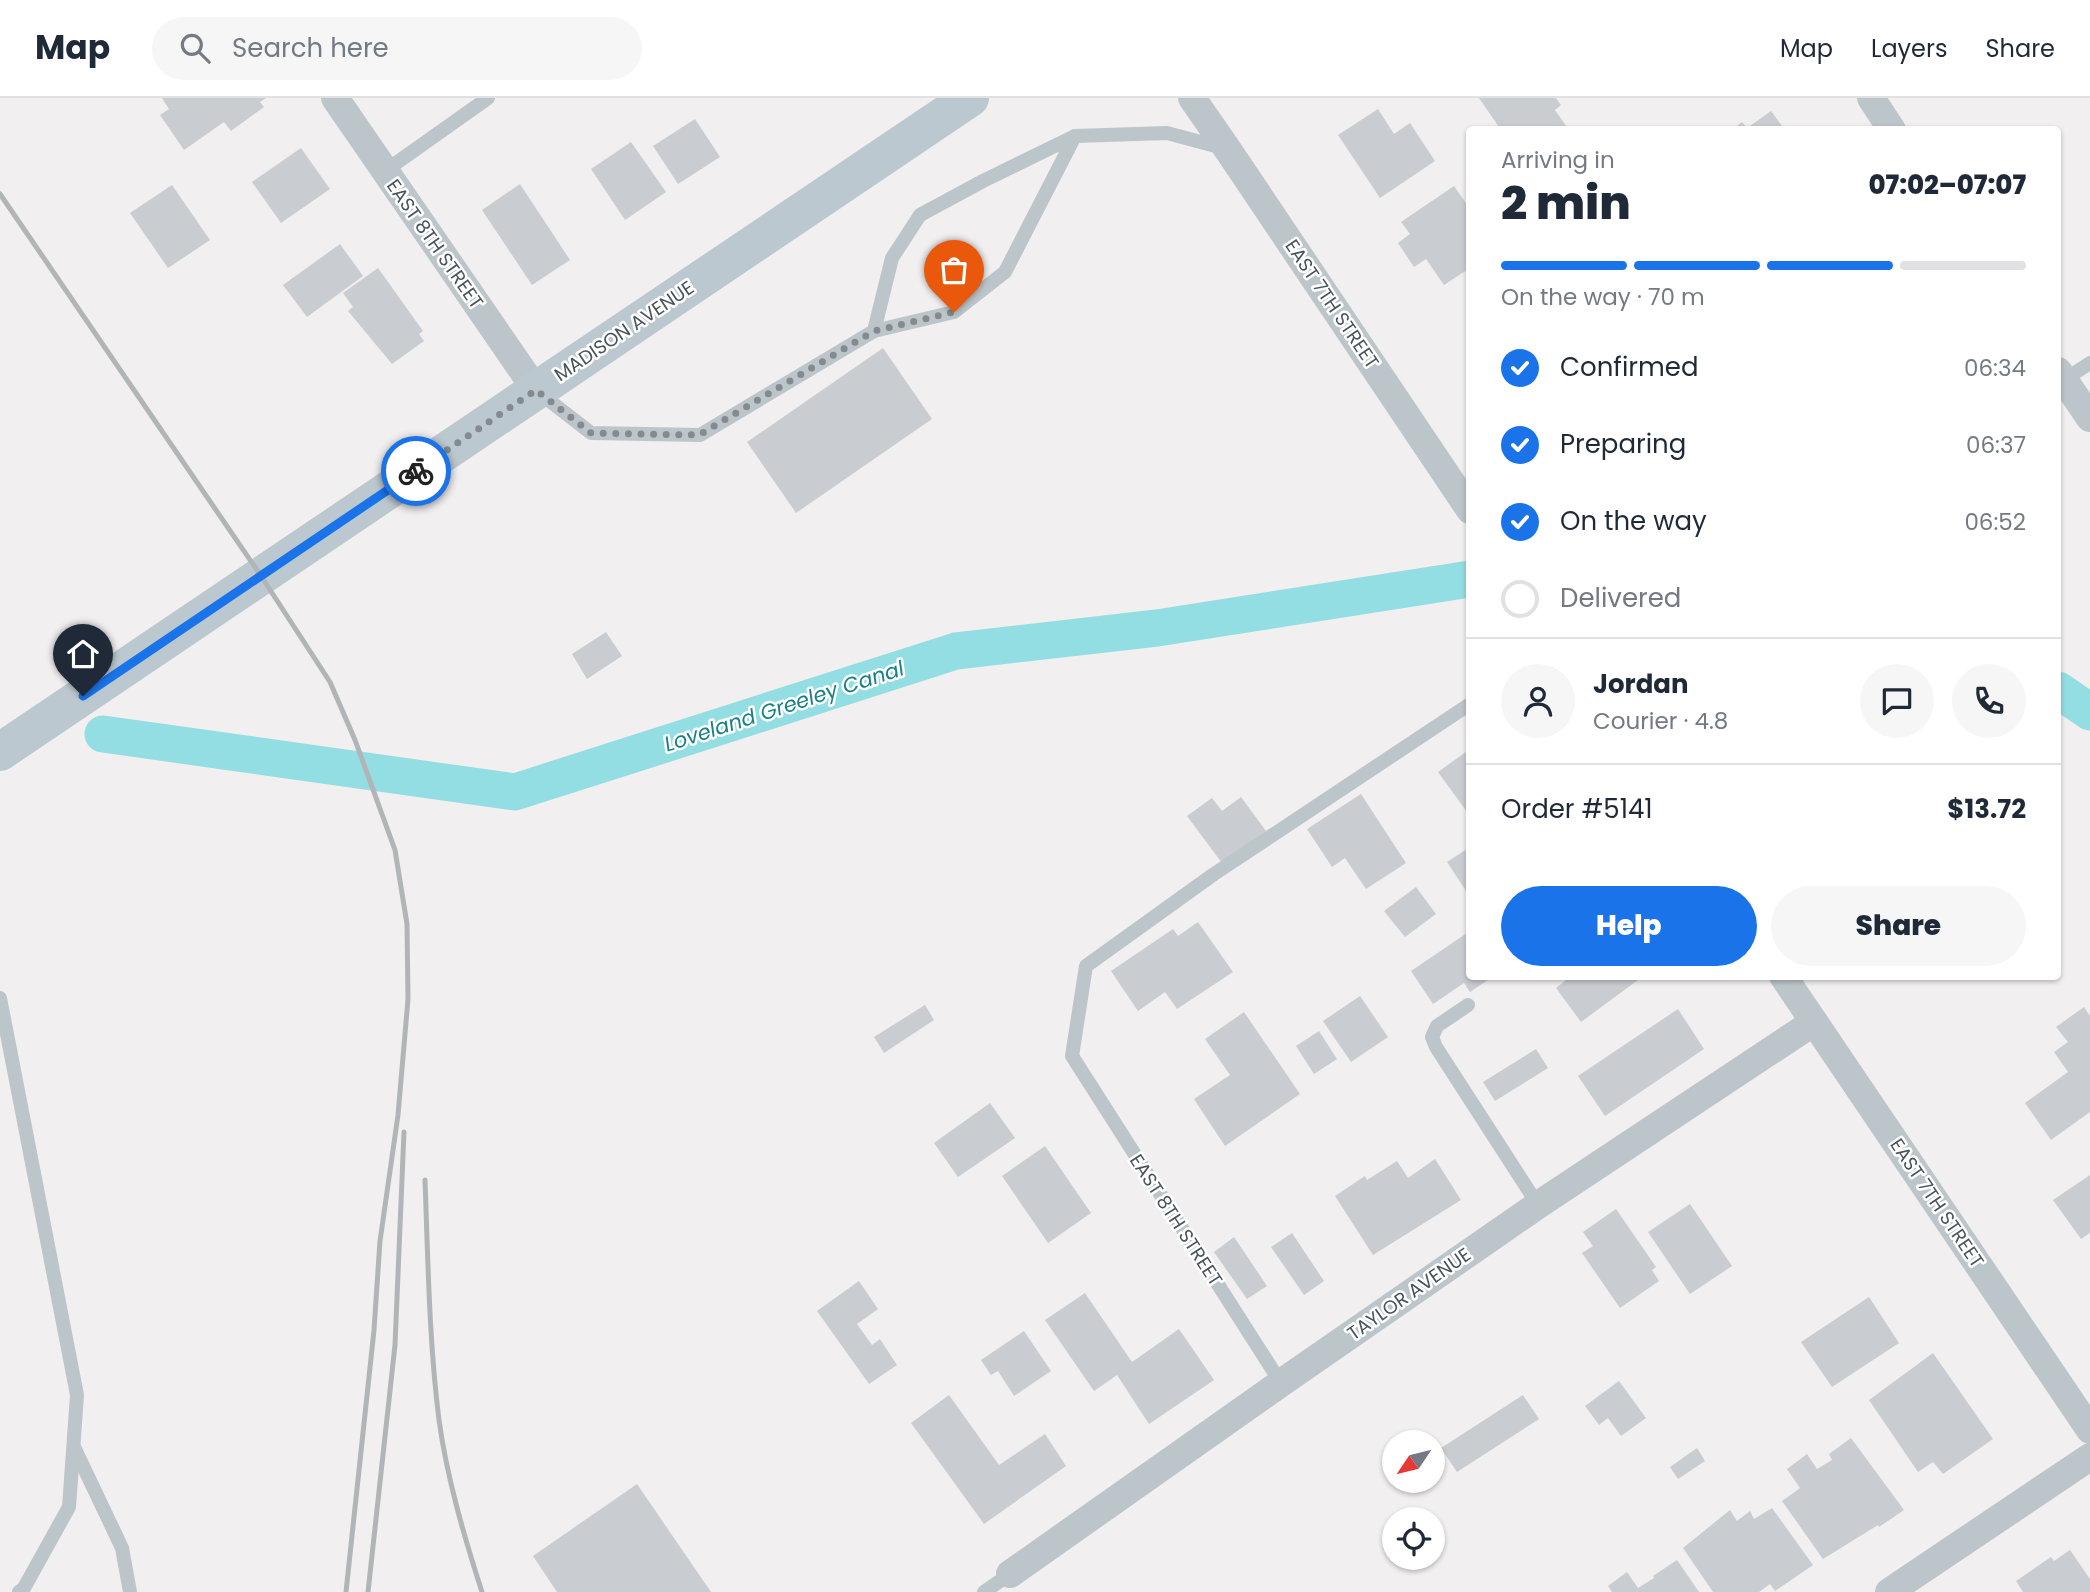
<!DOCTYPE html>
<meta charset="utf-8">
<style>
body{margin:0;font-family:Poppins,sans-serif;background:#f6f6f7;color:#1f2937;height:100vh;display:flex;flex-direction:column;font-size:26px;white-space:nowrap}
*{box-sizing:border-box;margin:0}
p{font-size:23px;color:#747a83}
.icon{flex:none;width:38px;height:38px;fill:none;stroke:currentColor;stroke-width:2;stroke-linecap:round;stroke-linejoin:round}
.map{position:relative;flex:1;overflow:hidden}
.sheet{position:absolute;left:1466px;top:28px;width:595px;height:854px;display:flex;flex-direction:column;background:#fff;border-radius:7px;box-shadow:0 2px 5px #0004}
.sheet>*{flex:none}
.needle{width:46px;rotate:235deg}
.fabs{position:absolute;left:1382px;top:1332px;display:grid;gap:14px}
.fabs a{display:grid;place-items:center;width:63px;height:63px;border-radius:50%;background:#fff;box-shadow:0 2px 5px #0004;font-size:35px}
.pin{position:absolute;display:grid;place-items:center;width:60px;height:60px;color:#fff;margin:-72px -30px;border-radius:50% 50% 50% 0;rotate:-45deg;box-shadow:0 0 7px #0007}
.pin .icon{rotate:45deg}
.courier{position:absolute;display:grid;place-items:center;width:70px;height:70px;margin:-35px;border:5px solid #1a73e8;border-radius:50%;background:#fff;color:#222;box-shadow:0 2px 9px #0007}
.overview em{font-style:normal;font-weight:800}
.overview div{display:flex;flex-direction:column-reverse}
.overview{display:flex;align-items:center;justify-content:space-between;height:119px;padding:0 35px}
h1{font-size:46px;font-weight:800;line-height:52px}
.bar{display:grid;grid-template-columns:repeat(4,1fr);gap:10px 7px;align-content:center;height:84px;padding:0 35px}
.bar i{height:9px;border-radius:5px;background:#e0e1e3}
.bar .current{background:#1a73e8}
.bar p{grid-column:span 4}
.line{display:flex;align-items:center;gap:18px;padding:0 35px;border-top:2px solid #e0e1e3}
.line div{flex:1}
.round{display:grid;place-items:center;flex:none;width:74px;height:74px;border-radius:37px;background:#f6f6f7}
ol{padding:0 35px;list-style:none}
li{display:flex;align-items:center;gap:21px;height:77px}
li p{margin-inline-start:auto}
li .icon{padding:7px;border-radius:50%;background:#1a73e8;color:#fff;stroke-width:4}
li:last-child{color:#747a83}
li i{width:38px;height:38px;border:4px solid #e0e1e3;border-radius:50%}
.button{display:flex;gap:14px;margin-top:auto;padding:14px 35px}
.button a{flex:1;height:80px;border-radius:42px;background:#1a73e8;color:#fff;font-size:28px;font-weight:800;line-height:80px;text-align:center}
.button a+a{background:#f6f6f7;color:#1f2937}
header{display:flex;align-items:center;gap:42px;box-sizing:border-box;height:98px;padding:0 35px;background:#fff;border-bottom:2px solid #e0e1e3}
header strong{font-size:33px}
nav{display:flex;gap:38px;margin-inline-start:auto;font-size:24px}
.search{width:490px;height:63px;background:#f6f6f7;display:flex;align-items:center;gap:18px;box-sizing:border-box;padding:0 24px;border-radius:38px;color:#747a83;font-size:26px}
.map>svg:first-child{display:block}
</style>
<header>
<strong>Map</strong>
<div class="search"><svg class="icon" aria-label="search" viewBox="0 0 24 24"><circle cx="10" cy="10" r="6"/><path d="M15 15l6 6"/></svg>Search here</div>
<nav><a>Map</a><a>Layers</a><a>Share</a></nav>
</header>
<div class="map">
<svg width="2090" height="1494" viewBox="0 0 2090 1494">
<rect width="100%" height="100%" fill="#f1efef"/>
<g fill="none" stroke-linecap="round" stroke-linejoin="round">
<g stroke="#93dee3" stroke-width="37">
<polyline points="2058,592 2090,614"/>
<polyline points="103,636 515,694 956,553 1157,530 1470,481"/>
</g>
</g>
<g fill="#c9cdd1">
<polygon points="162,0 266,0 260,4 264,9 231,33 224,24 184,52 160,17 169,11"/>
<polygon points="1479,0 1556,0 1561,7 1555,12 1569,32 1501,32"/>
<polygon points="1378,11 1394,36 1410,25 1435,63 1380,100 1338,37"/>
<polygon points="1771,13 1785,32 1732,32 1742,24 1747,30"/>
<polygon points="695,21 720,59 678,86 653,48"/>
<polygon points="631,44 666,94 625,122 591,71"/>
<polygon points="301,50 330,91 281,125 252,84"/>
<polygon points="520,86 570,162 532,187 482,112"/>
<polygon points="172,87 210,142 168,170 130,115"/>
<polygon points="1454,88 1470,111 1470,170 1444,187 1426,161 1414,169 1398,145 1410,136 1401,124"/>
<polygon points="340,146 363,178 307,219 283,187"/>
<polygon points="378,170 423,233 419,236 424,243 392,266 348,213 353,209 343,195"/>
<polygon points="883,250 932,321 796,415 747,344"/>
<polygon points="606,534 622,558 587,581 572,556"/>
<polygon points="1470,651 1470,718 1438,674"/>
<polygon points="1361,696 1406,765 1366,791 1345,760 1332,769 1307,731"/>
<polygon points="1241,699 1266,733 1222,765 1187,718 1212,700 1222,713"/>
<polygon points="1470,749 1470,799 1447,764"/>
<polygon points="1416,789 1436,816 1405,839 1384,813"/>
<polygon points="1198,824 1233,874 1177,911 1165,894 1138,913 1111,873 1173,831 1178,838"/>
<polygon points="1470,833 1470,878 1494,878 1470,894 1464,885 1433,906 1411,873"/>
<polygon points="1571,878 1635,878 1638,882 1581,924 1556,890"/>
<polygon points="1360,898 1388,939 1351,964 1323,923"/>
<polygon points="925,907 934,922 884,955 874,939"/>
<polygon points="2084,909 2090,918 2090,1014 2051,1042 2025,1005 2068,974 2054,954 2068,944 2056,929"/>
<polygon points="1678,911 1704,951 1605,1018 1578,978"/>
<polygon points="1244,914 1300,996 1225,1048 1194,1001 1230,977 1205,941"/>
<polygon points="1319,933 1337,961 1314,976 1296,948"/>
<polygon points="1536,951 1548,970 1495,1003 1483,984"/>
<polygon points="990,1005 1015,1040 958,1079 934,1045"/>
<polygon points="1045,1048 1091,1115 1048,1145 1002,1078"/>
<polygon points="1435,1061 1461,1102 1373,1157 1335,1098 1365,1078 1367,1082 1397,1063 1408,1080"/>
<polygon points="2090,1077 2090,1135 2081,1141 2053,1102"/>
<polygon points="1690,1106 1732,1168 1690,1196 1648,1134"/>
<polygon points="1616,1111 1656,1169 1652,1172 1659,1183 1620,1210 1582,1155 1593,1148 1583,1134"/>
<polygon points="1292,1135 1324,1183 1304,1197 1271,1149"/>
<polygon points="1234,1139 1267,1188 1247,1201 1214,1154"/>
<polygon points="859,1183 878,1211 857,1226 872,1247 880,1241 897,1267 869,1286 817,1213"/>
<polygon points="1085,1195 1132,1264 1179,1231 1214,1282 1149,1326 1117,1277 1094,1293 1045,1222"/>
<polygon points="1869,1199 1899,1245 1832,1289 1801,1244"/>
<polygon points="1024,1233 1051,1273 1014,1298 998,1273 991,1277 981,1262"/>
<polygon points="1933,1255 1993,1341 1943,1376 1933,1364 1918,1374 1869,1302"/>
<polygon points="1619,1283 1646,1320 1621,1338 1608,1320 1599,1327 1585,1308"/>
<polygon points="949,1297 999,1367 1045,1336 1066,1368 984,1426 911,1325"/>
<polygon points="1523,1297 1539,1321 1457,1374 1441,1350"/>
<polygon points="1851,1340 1904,1412 1879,1429 1878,1427 1823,1461 1782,1403 1800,1390 1787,1371 1807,1356 1817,1371 1832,1362 1829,1356"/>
<polygon points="1697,1350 1705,1363 1678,1381 1670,1369"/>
<polygon points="637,1386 711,1494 557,1494 533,1458"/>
<polygon points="1772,1410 1813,1467 1775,1493 1770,1486 1759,1494 1713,1494 1683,1450 1730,1412 1737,1423 1750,1413 1754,1421"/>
<polygon points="2070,1452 2090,1481 2090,1494 2023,1494 2016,1483 2051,1459 2054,1463"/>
<polygon points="1677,1462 1699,1494 1612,1494 1608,1488 1627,1474 1638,1490 1654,1480 1653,1478"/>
</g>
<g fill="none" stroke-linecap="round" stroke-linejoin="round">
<g stroke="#bcc5ca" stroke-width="14">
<polyline points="385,73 488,0"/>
<polyline points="874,233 892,160 920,117 983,83 1075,38"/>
<polyline points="2064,282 2090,265"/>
<polyline points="537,293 591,335 700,337 874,233 954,214 1005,174 1075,38 1167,35 1223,50"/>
<polyline points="0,900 77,1297 69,1409 24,1490 19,1494"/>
<polyline points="1468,907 1437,928 1432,939 1436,949 1538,1107"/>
<polyline points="1281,1285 1072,958 1086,868 1214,776 1470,606"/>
<polyline points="74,1349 122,1450 130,1494"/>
<polyline points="984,1494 1010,1476"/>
</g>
<g stroke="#bcc5ca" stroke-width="28">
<polyline points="335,0 536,292"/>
<polyline points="1192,0 1228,52 1470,412"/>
<polyline points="1871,0 1892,32"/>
<polyline points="2058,273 2090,320"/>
<polyline points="1783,878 2090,1332"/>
<polyline points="1010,1476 1281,1285 1538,1107 1814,924"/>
<polyline points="1889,1494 2090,1359"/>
</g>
<polyline stroke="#bcc8cf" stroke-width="38" points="0,654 970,0"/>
<g stroke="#b1b5b8" stroke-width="5">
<polyline points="0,96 261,478 330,584 355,642 395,752 407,826 408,901 398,1017 380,1143 374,1232 346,1494"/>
<path d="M425,1082C428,1162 429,1243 439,1322C447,1380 464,1438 482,1494"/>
<polyline points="368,1494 395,1247 404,1034"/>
</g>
</g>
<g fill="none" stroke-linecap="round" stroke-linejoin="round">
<polyline stroke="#848a8e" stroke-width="7" stroke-dasharray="0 12.6" points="416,373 536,292 591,335 699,337 874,233 954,214"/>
<polyline stroke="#1a73e8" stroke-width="9" points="83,598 416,373"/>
</g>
<g text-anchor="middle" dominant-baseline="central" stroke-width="5" stroke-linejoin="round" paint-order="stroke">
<g font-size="19" fill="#49545a" stroke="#fff">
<text transform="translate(435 146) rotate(55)">EAST 8TH STREET</text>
<text transform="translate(1332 206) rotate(56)">EAST 7TH STREET</text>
<text transform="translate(624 233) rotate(-34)">MADISON AVENUE</text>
<text transform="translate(1937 1105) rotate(56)">EAST 7TH STREET</text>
<text transform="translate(1176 1122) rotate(57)">EAST 8TH STREET</text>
<text transform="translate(1409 1196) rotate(-35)">TAYLOR AVENUE</text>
</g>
<g font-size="21" font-style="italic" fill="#198086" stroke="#fff">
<text transform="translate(784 608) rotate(-18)">Loveland Greeley Canal</text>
</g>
</g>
</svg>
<div class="fabs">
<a><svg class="needle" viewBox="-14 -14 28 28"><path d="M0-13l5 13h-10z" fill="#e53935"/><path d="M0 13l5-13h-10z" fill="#747a83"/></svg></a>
<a><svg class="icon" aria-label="locate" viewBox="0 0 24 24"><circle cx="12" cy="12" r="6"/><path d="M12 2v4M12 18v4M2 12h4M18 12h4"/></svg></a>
</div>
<div class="pin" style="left:954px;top:214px;background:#ea580c"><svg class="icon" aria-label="bag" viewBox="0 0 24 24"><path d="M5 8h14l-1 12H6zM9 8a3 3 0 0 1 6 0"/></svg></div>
<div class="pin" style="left:83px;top:598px;background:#1f2937"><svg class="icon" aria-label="home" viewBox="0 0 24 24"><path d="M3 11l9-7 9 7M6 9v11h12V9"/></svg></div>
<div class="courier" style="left:416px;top:373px"><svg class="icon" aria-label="bike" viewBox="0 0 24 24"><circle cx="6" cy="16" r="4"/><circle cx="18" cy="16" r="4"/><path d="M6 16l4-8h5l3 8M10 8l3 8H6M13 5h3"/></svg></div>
<section class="sheet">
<div class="overview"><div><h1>2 min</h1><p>Arriving in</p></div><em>07:02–07:07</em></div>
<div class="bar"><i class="current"></i><i class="current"></i><i class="current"></i><i></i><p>On the way · 70 m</p></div>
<ol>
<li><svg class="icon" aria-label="check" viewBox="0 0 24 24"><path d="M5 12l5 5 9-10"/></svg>Confirmed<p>06:34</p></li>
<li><svg class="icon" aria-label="check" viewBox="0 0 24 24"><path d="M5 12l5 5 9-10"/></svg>Preparing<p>06:37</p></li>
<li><svg class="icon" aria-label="check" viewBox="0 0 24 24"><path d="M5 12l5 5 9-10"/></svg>On the way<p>06:52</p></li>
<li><i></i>Delivered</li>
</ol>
<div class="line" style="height:126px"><a class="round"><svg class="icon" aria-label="person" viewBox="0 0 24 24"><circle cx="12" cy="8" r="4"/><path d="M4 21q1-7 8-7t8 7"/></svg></a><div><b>Jordan</b><p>Courier · 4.8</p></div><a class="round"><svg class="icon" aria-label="chat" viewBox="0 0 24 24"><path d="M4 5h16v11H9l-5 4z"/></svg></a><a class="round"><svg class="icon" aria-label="phone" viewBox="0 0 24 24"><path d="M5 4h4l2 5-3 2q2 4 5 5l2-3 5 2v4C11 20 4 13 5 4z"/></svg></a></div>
<div class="line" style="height:91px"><div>Order #5141</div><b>$13.72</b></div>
<div class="button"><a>Help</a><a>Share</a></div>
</section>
</div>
